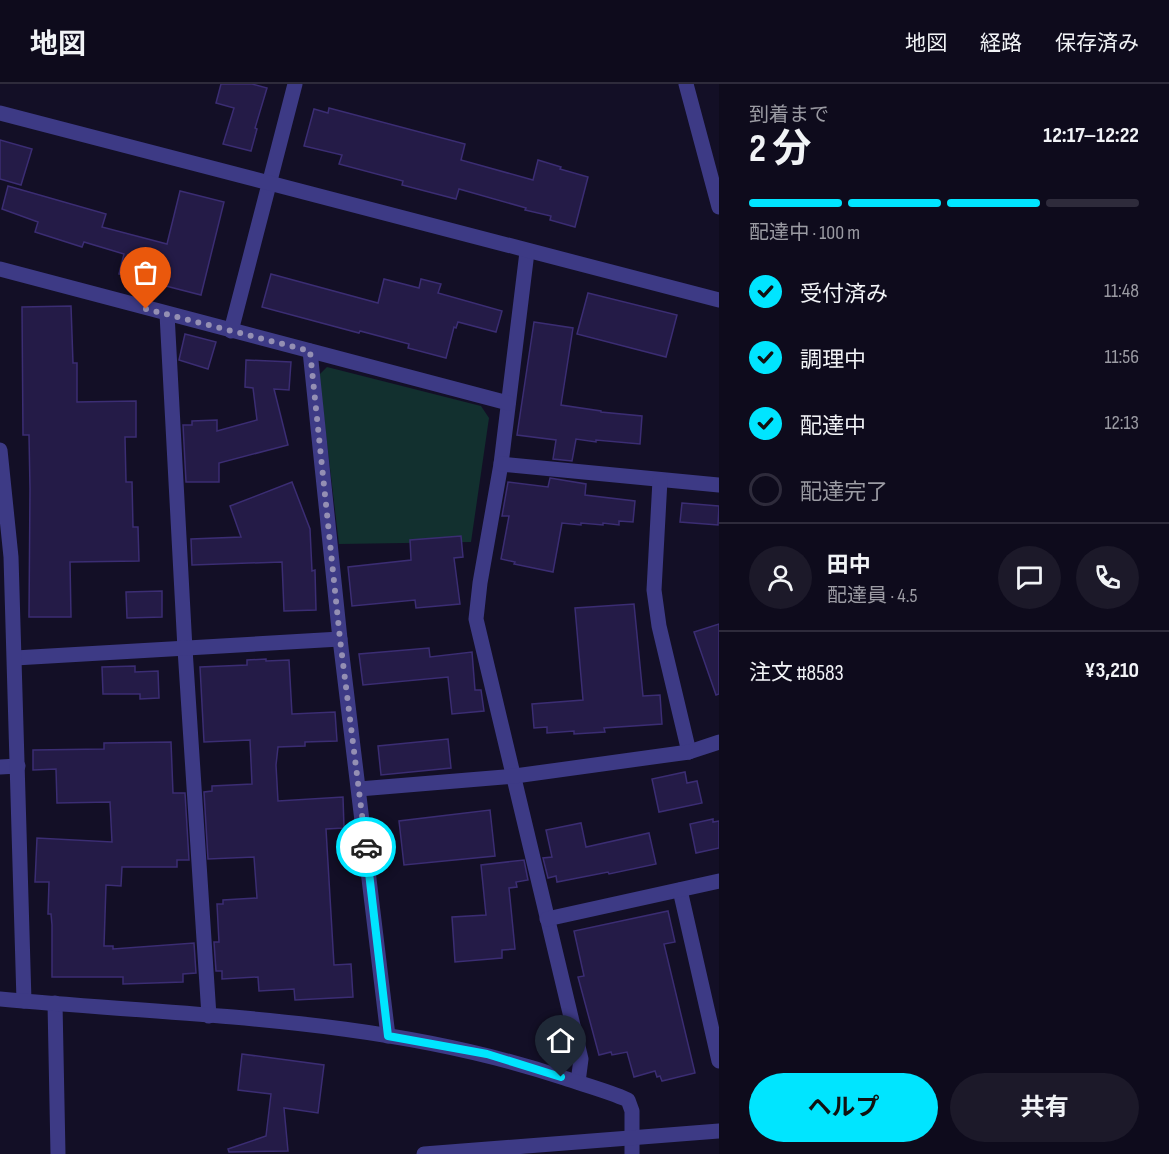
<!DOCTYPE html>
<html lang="ja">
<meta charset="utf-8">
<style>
body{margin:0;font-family:"Sofia Sans Condensed","Noto Sans JP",sans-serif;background:#1c1929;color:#f1f3f6;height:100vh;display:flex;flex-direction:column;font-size:22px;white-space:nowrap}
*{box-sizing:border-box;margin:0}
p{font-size:20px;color:#9b9ba3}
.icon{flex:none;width:33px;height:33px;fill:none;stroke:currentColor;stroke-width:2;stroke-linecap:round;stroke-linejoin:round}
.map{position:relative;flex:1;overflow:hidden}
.sheet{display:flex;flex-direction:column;background:#0e0b1c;width:450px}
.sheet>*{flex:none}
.pin{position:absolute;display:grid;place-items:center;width:51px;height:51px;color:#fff;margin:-62px -26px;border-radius:50% 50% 50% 0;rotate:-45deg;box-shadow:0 0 6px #0007}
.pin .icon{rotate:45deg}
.courier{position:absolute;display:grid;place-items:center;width:60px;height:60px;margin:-30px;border:4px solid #00e5ff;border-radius:50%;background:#fff;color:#222;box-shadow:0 2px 8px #0007}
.summary em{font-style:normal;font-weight:700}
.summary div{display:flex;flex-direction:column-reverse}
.summary{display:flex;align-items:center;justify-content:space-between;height:102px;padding:0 30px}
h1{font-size:39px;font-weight:700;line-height:45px}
.bar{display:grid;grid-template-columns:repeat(4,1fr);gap:9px 6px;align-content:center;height:72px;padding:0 30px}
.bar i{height:8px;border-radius:4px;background:#2e2b3b}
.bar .active{background:#00e5ff}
.bar p{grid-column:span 4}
.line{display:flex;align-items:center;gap:15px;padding:0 30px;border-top:2px solid #2e2b3b}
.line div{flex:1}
.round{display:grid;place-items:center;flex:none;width:63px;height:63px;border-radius:32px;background:#1c1929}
ol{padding:0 30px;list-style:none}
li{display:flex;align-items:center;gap:18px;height:66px}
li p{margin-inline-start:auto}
li .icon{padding:6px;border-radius:50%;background:#00e5ff;color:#111;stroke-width:4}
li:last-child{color:#9b9ba3}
li i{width:33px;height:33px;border:3px solid #2e2b3b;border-radius:50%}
.cta{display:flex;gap:12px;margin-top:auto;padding:12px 30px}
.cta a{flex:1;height:69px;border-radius:36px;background:#00e5ff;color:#111;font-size:24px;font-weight:700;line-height:69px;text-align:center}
.cta a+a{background:#1c1929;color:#f1f3f6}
header{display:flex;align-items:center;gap:36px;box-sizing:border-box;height:84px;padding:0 30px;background:#0e0b1c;border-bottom:2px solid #2e2b3b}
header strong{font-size:28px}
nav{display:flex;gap:33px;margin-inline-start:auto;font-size:21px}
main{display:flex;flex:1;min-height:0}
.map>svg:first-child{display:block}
</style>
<header>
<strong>地図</strong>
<nav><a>地図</a><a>経路</a><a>保存済み</a></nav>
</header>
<main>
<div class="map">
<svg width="719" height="1070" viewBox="0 0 719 1070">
<rect width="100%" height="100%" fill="#130f26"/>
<polygon fill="#12302f" points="327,283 481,322 489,334 471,458 339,460 319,291"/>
<g fill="#241b47" stroke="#3b2d73" stroke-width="1.5">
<polygon points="221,0 252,0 267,4 255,44 257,45 251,67 223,60 234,24 216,19"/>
<polygon points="329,24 465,60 461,76 533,96 538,76 561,83 560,85 588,93 575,143 550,136 551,132 525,126 526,124 459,105 456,115 402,101 403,97 339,80 342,71 304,62 314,25 328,29"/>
<polygon points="0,56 32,65 21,101 0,95"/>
<polygon points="8,102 106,130 102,143 167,160 180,107 224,118 201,211 119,190 124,170 84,158 82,163 35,148 38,138 2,125"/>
<polygon points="271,190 378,219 384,195 419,204 421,195 441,200 438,209 502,227 496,248 458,238 456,244 454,243 446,274 408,264 409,260 360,247 359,249 262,223"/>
<polygon points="588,209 677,231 666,273 577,250"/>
<polygon points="71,222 73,279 77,279 77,318 136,317 136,353 125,353 126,398 132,398 133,443 138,443 139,477 70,478 71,533 29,533 30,405 29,351 23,351 22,223"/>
<polygon points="534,238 573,244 561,321 601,327 601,328 642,332 640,360 596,356 596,358 576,355 572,377 553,375 556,356 517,351"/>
<polygon points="185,250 216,258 208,285 179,276"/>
<polygon points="246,276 291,278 289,306 274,305 288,361 219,379 219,398 186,398 183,341 192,341 192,337 217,336 217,347 257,336 253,304 245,303"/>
<polygon points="550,394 586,400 585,411 635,417 633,438 619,437 619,441 603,439 603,441 581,439 581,441 562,439 553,488 514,480 515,478 501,475 509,432 502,432 508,398 548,403"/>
<polygon points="292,398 310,445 312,487 315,486 316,526 284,527 282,478 192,481 191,455 241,453 230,422"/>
<polygon points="682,419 719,422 718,441 680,438"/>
<polygon points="461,452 463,473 454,474 460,520 416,524 415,516 352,522 348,483 411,476 410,456"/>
<polygon points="162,507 162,533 127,534 126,508"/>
<polygon points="634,520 643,612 660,611 662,640 604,644 605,648 574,650 574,647 547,649 547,643 534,644 532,620 583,616 575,524"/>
<polygon points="719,540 719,610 716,611 694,548"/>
<polygon points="429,564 430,573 472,568 475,606 481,606 484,627 452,630 448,593 363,601 359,570"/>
<polygon points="266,575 266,577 289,576 292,630 335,628 337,657 305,658 305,662 278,663 276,681 278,717 343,713 344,744 326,745 334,881 351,880 353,913 295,916 294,905 259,907 258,893 222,895 222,887 216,887 214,858 219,858 217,820 223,820 223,816 257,814 254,773 208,775 204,708 212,707 212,702 252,700 250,656 204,658 200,583 247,581 247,576"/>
<polygon points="135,582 135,588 158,587 159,614 140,615 140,610 103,610 102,583"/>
<polygon points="448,655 451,684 381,691 378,662"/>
<polygon points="171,658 173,709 185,709 189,776 177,776 177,783 122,783 121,802 106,801 104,862 113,862 113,865 194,859 196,889 183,890 183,898 123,900 123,893 52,893 52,841 51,830 48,830 49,798 35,798 37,754 112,758 110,718 57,719 56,685 33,686 33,666 104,665 104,659"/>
<polygon points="685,688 687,699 697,697 702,719 659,728 652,695"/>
<polygon points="490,726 495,772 404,781 399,737"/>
<polygon points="713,735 713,738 719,737 719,764 696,769 690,740"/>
<polygon points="581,739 586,763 649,749 656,780 609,790 608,788 557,798 556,792 548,794 543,774 552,773 546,746"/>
<polygon points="524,776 528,796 516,798 517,803 509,804 515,865 502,866 502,874 455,878 452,833 486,831 481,781"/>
<polygon points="668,827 675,858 664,860 695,989 662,997 660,992 657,993 655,987 634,993 627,968 612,971 611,968 599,971 578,893 584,892 574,847"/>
<polygon points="242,970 324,981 318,1029 284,1024 288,1067 229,1068 228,1065 266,1052 271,1010 238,1006"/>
</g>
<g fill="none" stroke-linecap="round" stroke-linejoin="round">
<g stroke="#3d3a85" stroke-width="15">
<polyline points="686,0 719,123"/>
<polyline points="527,168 501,380 480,499 476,535 581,975 578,998"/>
<polyline points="0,185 508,319"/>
<polyline points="167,230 185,565 209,932"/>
<polyline points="231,247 295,0"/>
<polyline points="310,267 340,555 388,952"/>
<polyline points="501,380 719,401"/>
<polyline points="660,396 654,506 659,542 689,668"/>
<polyline points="15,574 340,555"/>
<polyline points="0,683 18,682"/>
<polyline points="359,705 515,692 689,668 719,658"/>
<polyline points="680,806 719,977"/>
<polyline points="547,835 719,797"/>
<polyline points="55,919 58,1070"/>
<polyline points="632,1053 632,1070"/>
</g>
<g stroke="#3d3a85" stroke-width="15">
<polyline points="0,29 719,216"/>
<polyline points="0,366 11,473 24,917"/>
<path d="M0,915C188,932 383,933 564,994C585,1001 608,1007 628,1016L632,1027V1053"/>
<polyline points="424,1070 719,1047"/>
</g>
</g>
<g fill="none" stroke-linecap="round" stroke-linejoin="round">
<polyline stroke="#948fb3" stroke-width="6" stroke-dasharray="0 10.8" points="146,225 310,267 340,555 366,763"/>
<polyline stroke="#00e5ff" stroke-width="8" points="366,763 388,952 487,970 561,993"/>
</g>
</svg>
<div class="pin" style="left:146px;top:225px;background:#ea580c"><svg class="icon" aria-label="bag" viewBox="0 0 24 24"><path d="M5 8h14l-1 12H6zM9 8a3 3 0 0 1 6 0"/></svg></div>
<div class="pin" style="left:561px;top:993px;background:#1f2937"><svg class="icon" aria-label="home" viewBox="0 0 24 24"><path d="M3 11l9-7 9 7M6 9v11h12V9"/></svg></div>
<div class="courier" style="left:366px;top:763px"><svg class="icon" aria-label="car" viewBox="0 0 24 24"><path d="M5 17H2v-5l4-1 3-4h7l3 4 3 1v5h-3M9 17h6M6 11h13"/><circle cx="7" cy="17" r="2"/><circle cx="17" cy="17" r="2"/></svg></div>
</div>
<section class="sheet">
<div class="summary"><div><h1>2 分</h1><p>到着まで</p></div><em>12:17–12:22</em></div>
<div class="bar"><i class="active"></i><i class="active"></i><i class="active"></i><i></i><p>配達中 · 100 m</p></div>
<ol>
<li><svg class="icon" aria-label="check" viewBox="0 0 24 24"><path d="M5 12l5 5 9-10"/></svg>受付済み<p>11:48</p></li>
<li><svg class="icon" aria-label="check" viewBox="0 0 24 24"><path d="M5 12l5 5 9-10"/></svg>調理中<p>11:56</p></li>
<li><svg class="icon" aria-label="check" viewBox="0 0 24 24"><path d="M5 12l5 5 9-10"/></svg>配達中<p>12:13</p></li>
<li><i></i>配達完了</li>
</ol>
<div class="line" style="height:108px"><a class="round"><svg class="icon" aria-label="person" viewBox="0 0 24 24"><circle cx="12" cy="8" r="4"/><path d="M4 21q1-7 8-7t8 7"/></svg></a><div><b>田中</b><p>配達員 · 4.5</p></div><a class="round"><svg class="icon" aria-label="chat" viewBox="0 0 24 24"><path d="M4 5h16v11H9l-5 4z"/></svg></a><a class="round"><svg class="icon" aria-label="phone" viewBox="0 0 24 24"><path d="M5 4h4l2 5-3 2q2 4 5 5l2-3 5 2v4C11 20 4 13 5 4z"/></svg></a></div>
<div class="line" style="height:78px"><div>注文 #8583</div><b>¥3,210</b></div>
<div class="cta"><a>ヘルプ</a><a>共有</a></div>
</section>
</main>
